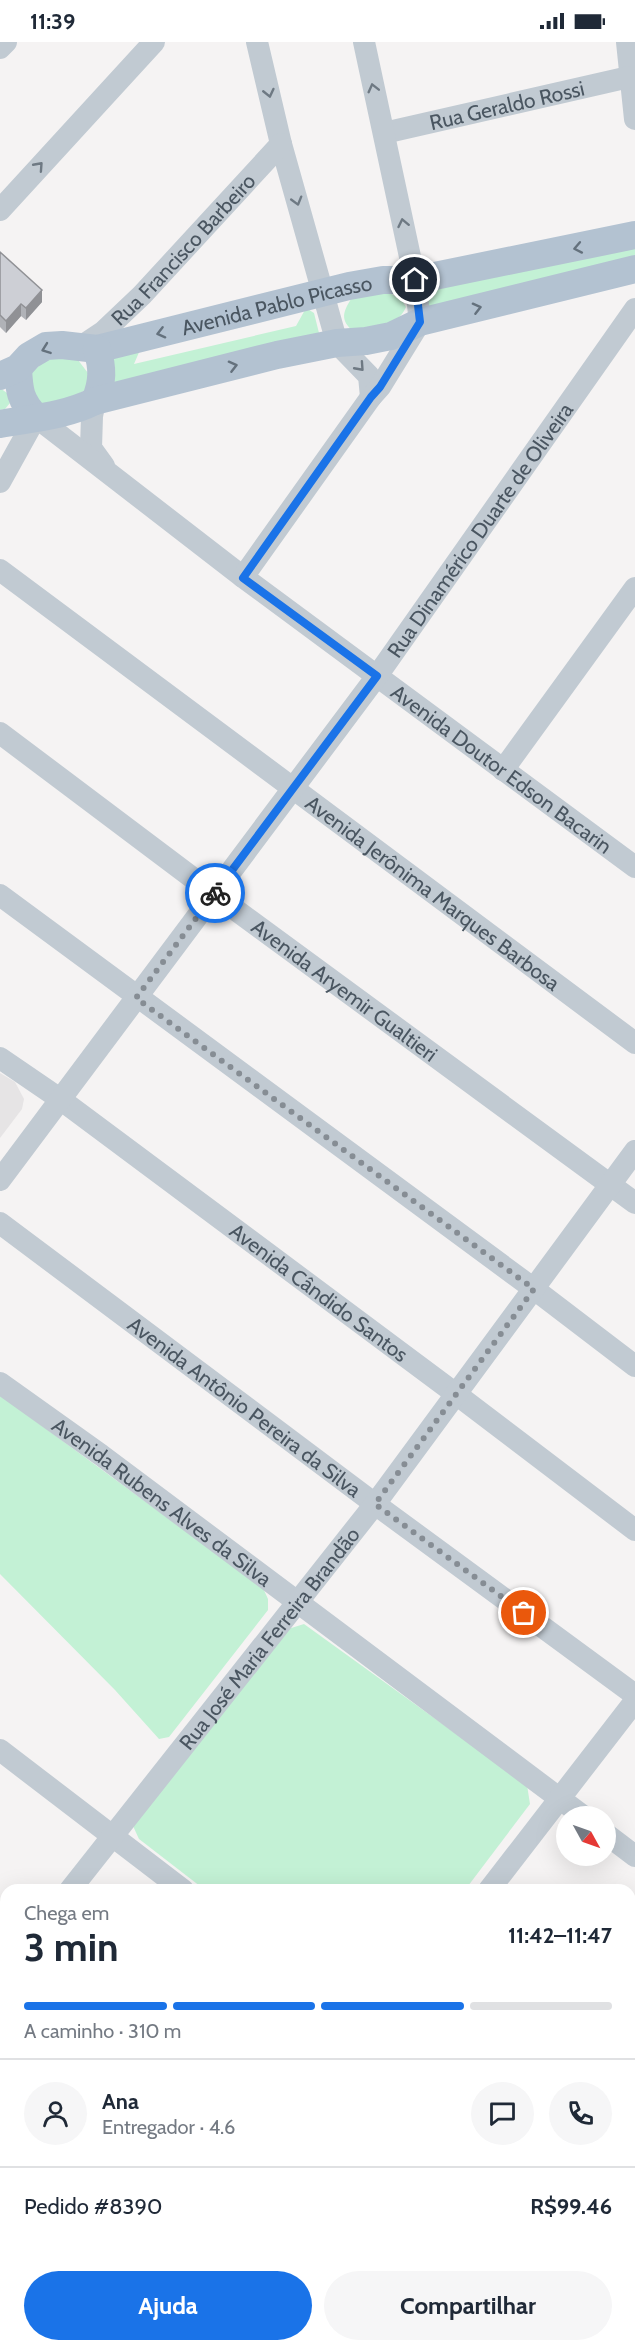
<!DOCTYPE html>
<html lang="pt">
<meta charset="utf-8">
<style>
body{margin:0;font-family:Cabin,sans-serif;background:#f6f6f7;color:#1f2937;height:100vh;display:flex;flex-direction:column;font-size:22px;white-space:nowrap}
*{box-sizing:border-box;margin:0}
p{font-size:20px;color:#747a83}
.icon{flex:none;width:33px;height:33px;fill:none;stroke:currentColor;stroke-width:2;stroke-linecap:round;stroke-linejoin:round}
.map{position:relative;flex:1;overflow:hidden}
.drawer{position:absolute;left:0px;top:1842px;width:636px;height:468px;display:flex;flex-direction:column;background:#fff;border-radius:18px 18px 0 0;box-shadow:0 6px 24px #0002}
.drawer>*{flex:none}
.needle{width:39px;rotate:130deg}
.fabs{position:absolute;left:556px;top:1764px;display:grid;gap:12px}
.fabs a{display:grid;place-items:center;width:60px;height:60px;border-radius:50%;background:#fff;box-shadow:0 6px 24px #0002;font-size:30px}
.pin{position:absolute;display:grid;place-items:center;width:51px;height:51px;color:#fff;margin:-26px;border:3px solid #fff;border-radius:50%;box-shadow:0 2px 6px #0007}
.courier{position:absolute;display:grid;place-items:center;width:60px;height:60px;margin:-30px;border:4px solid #1a73e8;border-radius:50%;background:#fff;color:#222;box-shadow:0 2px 8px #0007}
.headline em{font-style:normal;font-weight:700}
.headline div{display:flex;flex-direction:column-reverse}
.headline{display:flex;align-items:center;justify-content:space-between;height:102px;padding:0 24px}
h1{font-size:39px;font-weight:700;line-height:45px}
.bar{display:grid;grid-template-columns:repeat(4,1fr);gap:9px 6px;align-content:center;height:72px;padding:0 24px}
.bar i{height:8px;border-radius:4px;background:#e0e1e3}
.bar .selected{background:#1a73e8}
.bar p{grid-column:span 4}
.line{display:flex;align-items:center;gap:15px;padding:0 24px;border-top:2px solid #e0e1e3}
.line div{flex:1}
.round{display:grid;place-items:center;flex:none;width:63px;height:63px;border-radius:32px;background:#f6f6f7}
.primary-button{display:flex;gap:12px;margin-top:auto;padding:12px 24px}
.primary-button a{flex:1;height:69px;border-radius:36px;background:#1a73e8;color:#fff;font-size:24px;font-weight:700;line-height:69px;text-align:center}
.primary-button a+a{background:#f6f6f7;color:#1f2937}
.status{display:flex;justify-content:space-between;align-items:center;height:42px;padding:0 30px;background:#fff;direction:ltr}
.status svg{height:16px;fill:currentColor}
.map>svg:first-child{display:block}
</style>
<div class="status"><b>11:39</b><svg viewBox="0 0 49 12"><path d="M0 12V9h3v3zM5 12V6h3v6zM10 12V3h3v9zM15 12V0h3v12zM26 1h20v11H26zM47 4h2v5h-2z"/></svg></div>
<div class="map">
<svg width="635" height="2310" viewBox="0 0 635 2310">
<rect width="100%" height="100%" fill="#f5f3f3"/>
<polygon fill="#e6e4e5" points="0,1031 15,1040 24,1057 22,1067 0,1096"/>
<g fill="#c3f1d5">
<polygon points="635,204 635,217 424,269 422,247"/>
<path d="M389,250L403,260L406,265C397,286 373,285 353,289C340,278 343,270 351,257Z"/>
<polygon points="306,266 314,271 320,295 114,341 107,314 140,308 134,322 296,284"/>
<polygon points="54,311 78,318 91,335 89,346 52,366 36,359 25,336"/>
<polygon points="0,346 7,351 10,361 5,367 0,368"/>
<polygon points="0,1353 263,1546 268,1557 268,1568 169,1695 159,1697 115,1648 0,1532"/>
<polygon points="304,1582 527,1743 530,1762 465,1848 205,1848 139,1797 133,1784 285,1588"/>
<polygon points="630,1979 635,1983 635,2160 630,2167"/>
</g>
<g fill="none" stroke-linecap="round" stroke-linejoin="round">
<g stroke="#c1cad2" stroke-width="22">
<polyline points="257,0 281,102 337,301 369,334 371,355"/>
<polyline points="627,0 635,77"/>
<polyline points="0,6 6,0"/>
<path id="s1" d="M384,91L629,35"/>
<polyline points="0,168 154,0"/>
<path id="s2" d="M79,306L103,290L142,253L281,102"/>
<polyline points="95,359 92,374 91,406 104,424"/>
<path id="s3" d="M0,440L36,375L243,535L635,825"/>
<path id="s4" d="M0,528L635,1001"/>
<polyline points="243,535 371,355 380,345 420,280 415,238 364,0"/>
<path id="s5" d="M0,691L214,852L635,1161"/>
<polyline points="503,728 635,546"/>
<polyline points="0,853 534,1247 635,1324"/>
<path id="s6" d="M0,1016L60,1057L456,1352L635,1488"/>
<path id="s7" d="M0,1138L377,634L635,267"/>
<path id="s8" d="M0,1181L375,1462L635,1653"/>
<path id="s9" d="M0,1341L101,1413L583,1774"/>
<polyline points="0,1708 183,1848"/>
<polyline points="606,1792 635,1814"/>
<path id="s10" d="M70,1848L375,1462L635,1109"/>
<polyline points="489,1848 635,1659"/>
<polyline points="0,1907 6,1911"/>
<polyline points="0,1941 6,1933"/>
<polyline points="630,1974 635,1978"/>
<polyline points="0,2113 6,2117"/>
<polyline points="630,2178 635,2172"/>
<polyline points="630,2211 635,2205"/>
<polyline points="248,2304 255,2310"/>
<polyline points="522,2304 530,2310"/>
<polyline points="117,2310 122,2304"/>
<polyline points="553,2310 557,2304"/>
</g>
<g stroke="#b3c2d1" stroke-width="28">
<path d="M18,326C19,348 20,359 36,375"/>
<path id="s11" d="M0,334L18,326L29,314L46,304L62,303L97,307L349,244L383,238H415L635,193"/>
<path d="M95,359C103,340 103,326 97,307"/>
<path d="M0,382C33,376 65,374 95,359L277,313L337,301L366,299L391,294L420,280L635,227"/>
</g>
</g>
<polygon fill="#b0b2b7" points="0,210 42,260 26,278 21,274 6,291 0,285"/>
<g fill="#909195">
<polygon points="42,248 42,260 26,278 26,266"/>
<polygon points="21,262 21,274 6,291 6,279"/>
</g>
<polygon fill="#cdcfd5" stroke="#909195" stroke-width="1.5" points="0,210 42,248 26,266 21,262 6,279 0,273"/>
<defs><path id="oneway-chevron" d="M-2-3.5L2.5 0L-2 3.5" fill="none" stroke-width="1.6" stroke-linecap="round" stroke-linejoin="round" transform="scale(1.5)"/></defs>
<g stroke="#6e7983">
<use href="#oneway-chevron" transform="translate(373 46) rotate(-104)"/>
<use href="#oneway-chevron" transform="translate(269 51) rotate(77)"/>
<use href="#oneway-chevron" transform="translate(39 124) rotate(-48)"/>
<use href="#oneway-chevron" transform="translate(297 159) rotate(74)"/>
<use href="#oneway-chevron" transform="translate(403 181) rotate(-102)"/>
<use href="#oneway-chevron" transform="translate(360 325) rotate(48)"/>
</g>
<g stroke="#64717d">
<use href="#oneway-chevron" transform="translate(578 206) rotate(169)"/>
<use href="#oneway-chevron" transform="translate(477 266) rotate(-14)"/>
<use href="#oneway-chevron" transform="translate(161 291) rotate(166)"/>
<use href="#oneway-chevron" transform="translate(46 307) rotate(160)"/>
<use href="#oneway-chevron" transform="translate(233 324) rotate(-14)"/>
</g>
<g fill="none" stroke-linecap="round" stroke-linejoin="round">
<polyline stroke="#868d94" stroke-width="6" stroke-dasharray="0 10.8" points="215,851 136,956 534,1247 375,1462 524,1571"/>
<polyline stroke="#1a73e8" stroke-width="8" points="215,851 377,634 243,536 371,355 380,345 420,280 415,238"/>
</g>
<g text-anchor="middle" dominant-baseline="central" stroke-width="5" stroke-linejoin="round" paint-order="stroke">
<g font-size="21" fill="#4a5661" stroke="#fff">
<text stroke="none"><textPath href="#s1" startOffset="126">Rua Geraldo Rossi</textPath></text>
<text stroke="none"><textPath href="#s2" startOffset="144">Rua Francisco Barbeiro</textPath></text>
<text stroke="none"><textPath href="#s11" startOffset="292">Avenida Pablo Picasso</textPath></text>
<text stroke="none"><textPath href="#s7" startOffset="808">Rua Dinamérico Duarte de Oliveira</textPath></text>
<text stroke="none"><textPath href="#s3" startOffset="658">Avenida Doutor Edson Bacarin</textPath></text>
<text stroke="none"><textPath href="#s4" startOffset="540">Avenida Jerônima Marques Barbosa</textPath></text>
<text stroke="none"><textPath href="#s5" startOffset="430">Avenida Aryemir Gualtieri</textPath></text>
<text stroke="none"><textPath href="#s6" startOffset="396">Avenida Cândido Santos</textPath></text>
<text stroke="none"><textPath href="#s8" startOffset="306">Avenida Antônio Pereira da Silva</textPath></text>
<text stroke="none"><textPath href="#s9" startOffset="201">Avenida Rubens Alves da Silva</textPath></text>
<text stroke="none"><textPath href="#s10" startOffset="321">Rua José Maria Ferreira Brandão</textPath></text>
</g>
</g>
</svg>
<div class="fabs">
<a><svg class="needle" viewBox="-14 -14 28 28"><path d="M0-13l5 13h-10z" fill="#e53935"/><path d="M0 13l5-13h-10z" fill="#747a83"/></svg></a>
</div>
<div class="pin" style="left:524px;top:1571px;background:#ea580c"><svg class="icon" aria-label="bag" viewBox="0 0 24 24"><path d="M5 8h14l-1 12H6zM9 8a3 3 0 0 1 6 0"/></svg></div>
<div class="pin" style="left:415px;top:238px;background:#1f2937"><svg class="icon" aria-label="home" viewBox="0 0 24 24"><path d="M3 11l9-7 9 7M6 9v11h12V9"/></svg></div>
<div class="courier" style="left:215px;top:851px"><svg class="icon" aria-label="bike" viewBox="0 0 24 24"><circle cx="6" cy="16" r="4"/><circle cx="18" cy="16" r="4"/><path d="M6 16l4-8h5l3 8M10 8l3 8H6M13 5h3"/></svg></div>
<section class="drawer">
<div class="headline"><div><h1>3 min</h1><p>Chega em</p></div><em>11:42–11:47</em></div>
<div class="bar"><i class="selected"></i><i class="selected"></i><i class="selected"></i><i></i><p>A caminho · 310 m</p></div>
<div class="line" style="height:108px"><a class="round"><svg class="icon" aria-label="person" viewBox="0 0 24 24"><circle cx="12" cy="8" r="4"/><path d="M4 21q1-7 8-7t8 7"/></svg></a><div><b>Ana</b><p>Entregador · 4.6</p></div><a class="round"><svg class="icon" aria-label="chat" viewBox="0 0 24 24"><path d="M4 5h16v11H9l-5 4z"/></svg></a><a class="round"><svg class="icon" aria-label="phone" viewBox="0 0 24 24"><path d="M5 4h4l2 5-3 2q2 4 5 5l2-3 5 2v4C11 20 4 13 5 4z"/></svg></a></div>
<div class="line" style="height:78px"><div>Pedido #8390</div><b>R$99.46</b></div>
<div class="primary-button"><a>Ajuda</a><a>Compartilhar</a></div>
</section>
</div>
